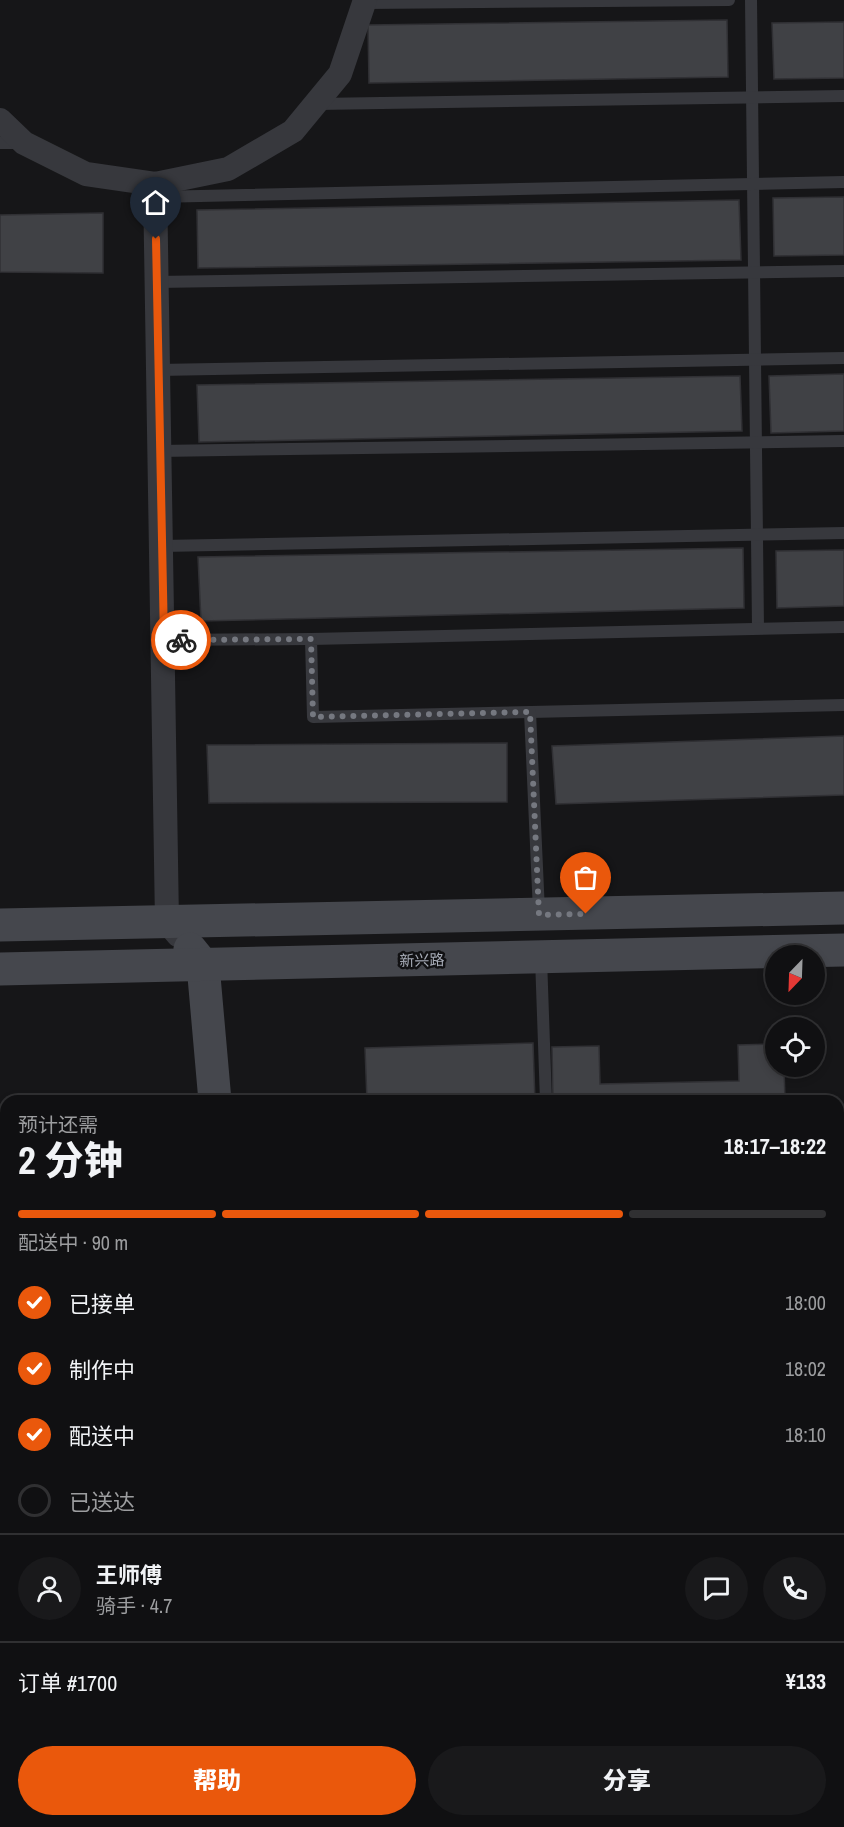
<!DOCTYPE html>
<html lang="zh">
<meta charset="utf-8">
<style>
body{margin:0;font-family:"Archivo Narrow","Noto Sans SC",sans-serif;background:#19191b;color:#f1f3f6;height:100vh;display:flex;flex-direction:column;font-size:22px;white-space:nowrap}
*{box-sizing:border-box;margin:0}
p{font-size:20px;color:#9c9d9f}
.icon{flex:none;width:33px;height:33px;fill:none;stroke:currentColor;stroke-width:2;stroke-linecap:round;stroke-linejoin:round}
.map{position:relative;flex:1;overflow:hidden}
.drawer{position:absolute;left:0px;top:1095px;width:844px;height:732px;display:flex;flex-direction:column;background:#101012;border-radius:18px 18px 0 0;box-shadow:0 3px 9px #0003,0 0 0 2px #303032}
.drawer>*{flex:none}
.needle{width:39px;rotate:203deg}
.tools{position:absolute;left:765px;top:945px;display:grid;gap:12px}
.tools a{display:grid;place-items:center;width:60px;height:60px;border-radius:50%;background:#101012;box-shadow:0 3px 9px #0003,0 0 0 2px #303032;font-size:30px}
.pin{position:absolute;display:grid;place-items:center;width:51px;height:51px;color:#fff;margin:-62px -26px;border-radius:50% 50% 50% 0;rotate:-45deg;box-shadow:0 0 6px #0007}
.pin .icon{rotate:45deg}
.courier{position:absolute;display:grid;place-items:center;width:60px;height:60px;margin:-30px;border:4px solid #ea580c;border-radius:50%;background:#fff;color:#222;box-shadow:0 2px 8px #0007}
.headline em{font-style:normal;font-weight:800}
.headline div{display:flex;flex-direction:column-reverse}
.headline{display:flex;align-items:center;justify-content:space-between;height:102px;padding:0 18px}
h1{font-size:39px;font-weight:800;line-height:45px}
.bar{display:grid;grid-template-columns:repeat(4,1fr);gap:9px 6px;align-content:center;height:72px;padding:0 18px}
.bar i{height:8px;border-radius:4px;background:#303032}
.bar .current{background:#ea580c}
.bar p{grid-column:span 4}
.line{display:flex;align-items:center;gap:15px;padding:0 18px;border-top:2px solid #303032}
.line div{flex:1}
.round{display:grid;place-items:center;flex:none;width:63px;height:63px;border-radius:32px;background:#19191b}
ol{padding:0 18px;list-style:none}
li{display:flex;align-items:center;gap:18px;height:66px}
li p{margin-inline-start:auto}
li .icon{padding:6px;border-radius:50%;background:#ea580c;color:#fff;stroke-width:4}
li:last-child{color:#9c9d9f}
li i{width:33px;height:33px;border:3px solid #303032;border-radius:50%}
.button{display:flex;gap:12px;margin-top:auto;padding:12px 18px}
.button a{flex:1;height:69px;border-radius:36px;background:#ea580c;color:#fff;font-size:24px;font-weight:800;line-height:69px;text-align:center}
.button a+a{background:#19191b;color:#f1f3f6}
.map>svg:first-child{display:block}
</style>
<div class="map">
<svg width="844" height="1827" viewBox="0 0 844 1827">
<rect width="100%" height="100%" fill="#161618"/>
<g fill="#404145" stroke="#303034" stroke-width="1.5">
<polygon points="727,20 728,77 369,83 368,25"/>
<polygon points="844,22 844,78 774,79 772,23"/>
<polygon points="844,197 844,255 774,256 773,198"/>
<polygon points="739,200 741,260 198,268 197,210"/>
<polygon points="103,213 103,273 0,272 0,215"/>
<polygon points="844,374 844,431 771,433 769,376"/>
<polygon points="740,376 742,431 199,442 197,385"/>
<polygon points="743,548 744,608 201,621 198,557"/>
<polygon points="844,550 844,606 777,608 776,551"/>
<polygon points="844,736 844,795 556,804 552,746"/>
<polygon points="507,743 507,802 209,803 207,745"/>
<polygon points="533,1043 535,1101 367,1101 365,1048"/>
<polygon points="776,1044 776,1066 784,1066 785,1101 553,1101 552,1047 599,1046 600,1084 739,1081 738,1045"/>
<rect x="838" y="1272" width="6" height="65"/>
<polygon points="838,1462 844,1462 844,1525 838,1526"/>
<rect x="838" y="1704" width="6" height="63"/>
</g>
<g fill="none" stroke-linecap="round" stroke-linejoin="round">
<g stroke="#37383d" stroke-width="12">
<polyline points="751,0 758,628"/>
<polyline points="365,3 729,0"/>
<polyline points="317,104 844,96"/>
<polyline points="0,143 23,143"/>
<polyline points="155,197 844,182"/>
<polyline points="156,282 844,271"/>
<polyline points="158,370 844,358"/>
<polyline points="159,451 844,441"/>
<polyline points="161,546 844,533"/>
<polyline points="844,627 311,639 313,717 844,705"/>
<polyline points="164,640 311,639"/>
<polyline points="530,712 539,912"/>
<polyline points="541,958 546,1101"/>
<polyline points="838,1358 844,1358"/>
<polyline points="838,1446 844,1446"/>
<polyline points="838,1684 844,1684"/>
<polyline points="838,1780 844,1779"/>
<polyline points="481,1821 481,1827"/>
<polyline points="683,1821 683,1827"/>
</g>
<g stroke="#37383d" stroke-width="24">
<polyline points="0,120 24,143 86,174 155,184 228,169 293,131 340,74 365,0"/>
<polyline points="155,184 167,922 178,935"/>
</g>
<g stroke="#45474d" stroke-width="33">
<polyline points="0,925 844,908"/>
<polyline points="190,949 203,965 215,1101"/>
<polyline points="0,969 844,950"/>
<polyline points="280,1821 281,1827"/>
</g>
</g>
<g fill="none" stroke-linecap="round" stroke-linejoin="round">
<polyline stroke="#757880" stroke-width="6" stroke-dasharray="0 10.8" points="181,640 311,639 313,717 530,712 539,915 586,914"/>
<polyline stroke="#ea580c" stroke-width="8" points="156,239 164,640 181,640"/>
</g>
<g text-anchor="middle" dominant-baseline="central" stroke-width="5" stroke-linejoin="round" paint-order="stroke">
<g font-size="15" fill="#a8adb8" stroke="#111113">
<text transform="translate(422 960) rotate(-1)">新兴路</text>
</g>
</g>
</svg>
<div class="tools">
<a><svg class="needle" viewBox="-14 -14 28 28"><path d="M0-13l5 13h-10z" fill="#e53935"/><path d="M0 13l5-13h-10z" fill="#9c9d9f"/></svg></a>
<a><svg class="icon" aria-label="locate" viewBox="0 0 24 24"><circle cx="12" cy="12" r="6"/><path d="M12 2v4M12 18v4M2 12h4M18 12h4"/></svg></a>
</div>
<div class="pin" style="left:586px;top:914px;background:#ea580c"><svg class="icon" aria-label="bag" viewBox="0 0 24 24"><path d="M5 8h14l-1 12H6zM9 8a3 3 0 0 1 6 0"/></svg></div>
<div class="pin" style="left:156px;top:239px;background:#1f2937"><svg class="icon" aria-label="home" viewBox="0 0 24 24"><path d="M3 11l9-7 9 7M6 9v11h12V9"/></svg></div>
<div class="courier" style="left:181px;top:640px"><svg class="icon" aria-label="bike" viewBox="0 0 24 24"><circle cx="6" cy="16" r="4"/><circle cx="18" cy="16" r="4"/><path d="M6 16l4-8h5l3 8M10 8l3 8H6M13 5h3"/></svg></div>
<section class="drawer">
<div class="headline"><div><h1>2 分钟</h1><p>预计还需</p></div><em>18:17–18:22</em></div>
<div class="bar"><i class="current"></i><i class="current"></i><i class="current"></i><i></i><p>配送中 · 90 m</p></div>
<ol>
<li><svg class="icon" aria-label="check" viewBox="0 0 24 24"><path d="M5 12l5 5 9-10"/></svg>已接单<p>18:00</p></li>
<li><svg class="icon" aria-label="check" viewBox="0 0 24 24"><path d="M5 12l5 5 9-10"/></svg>制作中<p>18:02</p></li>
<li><svg class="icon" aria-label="check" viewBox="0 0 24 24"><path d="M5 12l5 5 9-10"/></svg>配送中<p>18:10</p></li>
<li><i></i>已送达</li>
</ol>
<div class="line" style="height:108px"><a class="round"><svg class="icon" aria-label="person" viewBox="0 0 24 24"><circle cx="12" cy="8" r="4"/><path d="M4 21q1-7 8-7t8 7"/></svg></a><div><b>王师傅</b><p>骑手 · 4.7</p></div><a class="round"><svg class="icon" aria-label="chat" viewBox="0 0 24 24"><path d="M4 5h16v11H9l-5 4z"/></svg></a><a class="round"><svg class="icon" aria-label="phone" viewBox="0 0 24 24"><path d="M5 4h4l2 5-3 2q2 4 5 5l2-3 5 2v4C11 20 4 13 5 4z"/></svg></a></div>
<div class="line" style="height:78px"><div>订单 #1700</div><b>¥133</b></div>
<div class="button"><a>帮助</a><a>分享</a></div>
</section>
</div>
